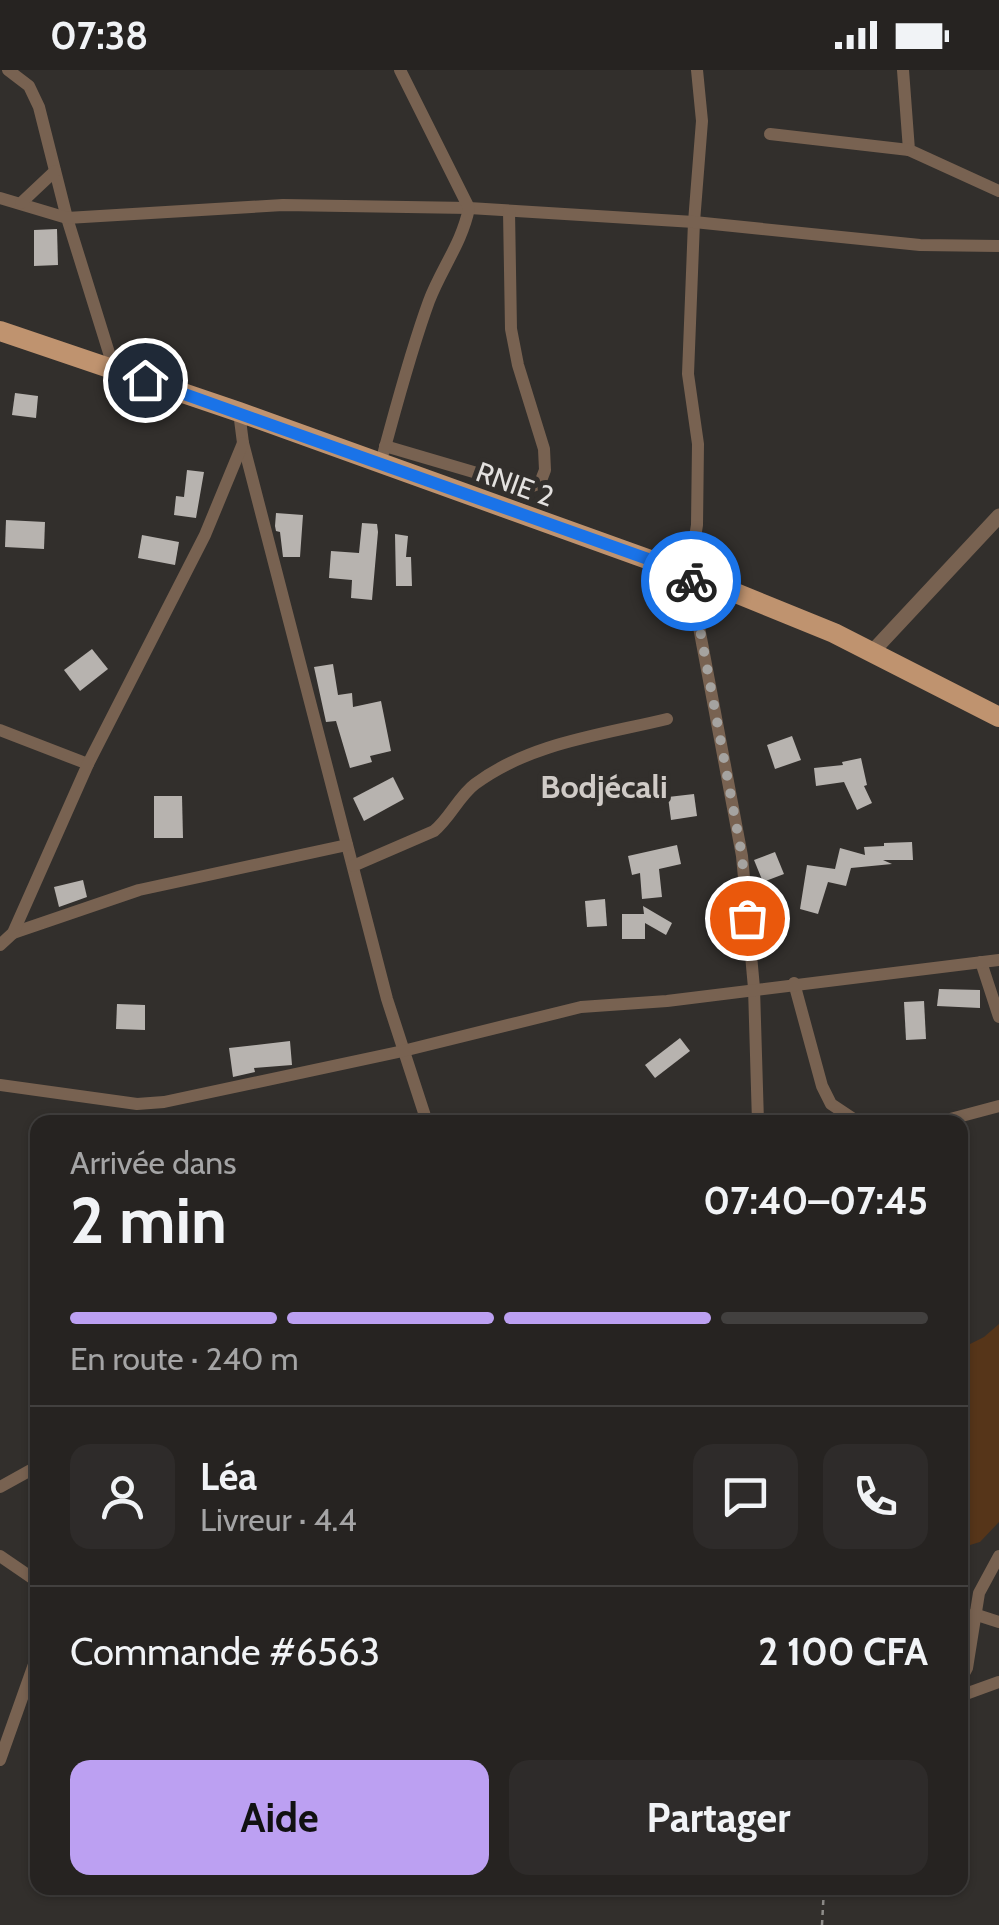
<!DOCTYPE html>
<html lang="fr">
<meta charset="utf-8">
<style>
body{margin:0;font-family:Cabin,sans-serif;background:#2e2b2a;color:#f1f3f6;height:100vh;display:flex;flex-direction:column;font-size:38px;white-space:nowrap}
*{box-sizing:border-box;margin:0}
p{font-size:32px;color:#a4a4a5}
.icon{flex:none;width:55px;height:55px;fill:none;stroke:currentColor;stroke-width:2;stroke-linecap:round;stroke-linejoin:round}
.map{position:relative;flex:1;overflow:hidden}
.sheet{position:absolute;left:30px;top:1045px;width:938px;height:780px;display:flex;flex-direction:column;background:#262321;border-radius:20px;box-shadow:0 2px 8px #0004,0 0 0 2px #42403f}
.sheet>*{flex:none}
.pin{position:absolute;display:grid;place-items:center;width:85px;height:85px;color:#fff;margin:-42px;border:5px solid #fff;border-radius:50%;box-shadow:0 2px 10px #0007}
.courier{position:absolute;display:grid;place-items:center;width:100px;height:100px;margin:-50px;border:8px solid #1a73e8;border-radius:50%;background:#fff;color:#222;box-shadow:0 2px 12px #0007}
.headline em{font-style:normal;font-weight:700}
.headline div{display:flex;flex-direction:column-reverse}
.headline{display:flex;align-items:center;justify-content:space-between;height:170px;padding:0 40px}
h1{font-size:65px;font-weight:700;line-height:75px}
.bar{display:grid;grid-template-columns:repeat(4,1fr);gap:15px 10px;align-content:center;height:120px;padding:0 40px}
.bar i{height:12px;border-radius:8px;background:#42403f}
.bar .selected{background:#bca0f2}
.bar p{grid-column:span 4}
.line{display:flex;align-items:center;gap:25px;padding:0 40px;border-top:2px solid #42403f}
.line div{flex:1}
.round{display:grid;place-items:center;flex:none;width:105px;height:105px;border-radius:20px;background:#2e2b2a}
.primary-button{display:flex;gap:20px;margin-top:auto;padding:20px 40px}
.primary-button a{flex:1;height:115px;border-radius:20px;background:#bca0f2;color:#111;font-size:40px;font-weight:700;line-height:115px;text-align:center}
.primary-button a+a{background:#2e2b2a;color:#f1f3f6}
.status{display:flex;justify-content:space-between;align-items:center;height:70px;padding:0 50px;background:#262321;direction:ltr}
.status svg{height:28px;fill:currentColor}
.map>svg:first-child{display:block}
</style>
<div class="status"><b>07:38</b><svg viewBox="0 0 49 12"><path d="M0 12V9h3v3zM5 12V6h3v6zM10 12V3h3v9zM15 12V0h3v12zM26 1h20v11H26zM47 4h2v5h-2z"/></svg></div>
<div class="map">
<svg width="999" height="1855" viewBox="0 0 999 1855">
<rect width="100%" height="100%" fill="#322f2c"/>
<polygon fill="#563519" points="999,1254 999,1452 980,1472 960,1478 960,1279 984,1267"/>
<g fill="#b7b3af">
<polygon points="57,159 58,195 34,196 34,160"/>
<polygon points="15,323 38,326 36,348 12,345"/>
<polygon points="187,400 204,402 196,448 174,445 176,426 184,427"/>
<polygon points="276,443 303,445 300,487 283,487 280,462 276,461 275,456"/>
<polygon points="6,450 45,452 44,479 5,477"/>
<polygon points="362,453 377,454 378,462 372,530 351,528 352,510 329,508 331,481 359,483"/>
<polygon points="395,464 408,466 406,487 411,487 412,516 396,516"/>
<polygon points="142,465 179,472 175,495 138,488"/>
<polygon points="92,579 108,599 80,621 64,600"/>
<polygon points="333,594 338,625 352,623 353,637 381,631 391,681 370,686 372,692 350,698 336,651 326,652 314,597"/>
<polygon points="792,666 801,690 775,699 767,675"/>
<polygon points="861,688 867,715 864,716 872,733 857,740 844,712 816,716 814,698 843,695 842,692"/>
<polygon points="393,707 404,729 364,751 353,728"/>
<polygon points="694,724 697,746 671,750 668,727"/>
<polygon points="154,726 182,726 183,768 154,768"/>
<polygon points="912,772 913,790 883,790 892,794 851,798 846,816 828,812 818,844 800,839 807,795 835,799 840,778 865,785 864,777 884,776 884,773"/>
<polygon points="677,775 681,794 659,799 662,827 642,829 640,803 632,805 628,786"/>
<polygon points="775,782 784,804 763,812 754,790"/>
<polygon points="83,810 87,827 59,837 54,817"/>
<polygon points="605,829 607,856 587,857 585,831"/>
<polygon points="643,836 672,853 666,865 645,853 645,869 622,869 622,844 644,844"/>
<polygon points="939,919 980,920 980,938 937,936"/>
<polygon points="924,931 926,969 906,970 904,932"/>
<polygon points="117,934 145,935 145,960 116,959"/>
<polygon points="680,968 690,981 655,1008 645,995"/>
<polygon points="290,971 292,995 254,998 255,1002 233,1007 229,978"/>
</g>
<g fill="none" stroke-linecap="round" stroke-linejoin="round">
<polyline stroke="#8e8c89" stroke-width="2.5" stroke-dasharray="5 5" stroke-linecap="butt" points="822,1855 824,1818"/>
<g stroke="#786251" stroke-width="12">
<polyline points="8,0 29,16 39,37 67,148 114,299"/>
<polyline points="697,0 702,51 694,152 688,304 698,374 697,455 689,504 742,786 754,918 758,1052"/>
<polyline points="903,0 909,80 999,121"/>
<polyline points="770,64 909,80"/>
<polyline points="0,128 67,148 283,135 469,138 694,152 920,175 999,176"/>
<polyline points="21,133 55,101"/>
<polyline points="239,342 243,373 387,929 427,1052"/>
<polyline points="385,376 528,418 540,413 545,400 544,379 518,295 511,259 509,141"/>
<path d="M384,381C398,330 411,280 429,231C441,199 462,173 469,138L400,0"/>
<polyline points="0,660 88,694"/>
<path d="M353,796L434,761C450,748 459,726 475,714C530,673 601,665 667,649"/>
<polyline points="13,863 139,820 347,775"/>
<polyline points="0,875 13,863 88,694 205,465 243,373"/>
<polyline points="981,892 999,947"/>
<polyline points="794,913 822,1016 831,1034 858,1052"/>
<polyline points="0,1015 137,1034 164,1032 403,981 581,937 667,931 999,890"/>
<polyline points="939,1052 999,1036"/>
<polyline points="0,1417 38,1396"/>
<polyline points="0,1486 38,1512"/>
<polyline points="974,1544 999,1552"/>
<polyline points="960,1611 967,1598 979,1523 999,1486"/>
<polyline points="960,1626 999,1612"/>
<polyline points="0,1690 38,1583"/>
</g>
<polyline stroke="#786251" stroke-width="15" points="873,581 999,446"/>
<polyline stroke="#bf936f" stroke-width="20" points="0,261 239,342 689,504 834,563 999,647"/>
</g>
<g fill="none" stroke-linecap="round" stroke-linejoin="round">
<polyline stroke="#a5a3a0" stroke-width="10" stroke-dasharray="0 18" points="691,511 742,786 747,848"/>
<polyline stroke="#1a73e8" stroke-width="12" points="145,310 690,504 691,511"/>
</g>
<g text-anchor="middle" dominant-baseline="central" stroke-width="10" stroke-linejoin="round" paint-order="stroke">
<g font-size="28" fill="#e3e1df" stroke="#322f2c">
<text transform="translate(515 414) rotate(20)">RNIE 2</text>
</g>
<g font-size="32" font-weight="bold" fill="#d0cbc7" stroke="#322f2c">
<text x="604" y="716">Bodjécali</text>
</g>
</g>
</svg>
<div class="pin" style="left:747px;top:848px;background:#ea580c"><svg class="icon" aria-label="bag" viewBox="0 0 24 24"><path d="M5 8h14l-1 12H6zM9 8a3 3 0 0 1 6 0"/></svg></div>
<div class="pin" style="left:145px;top:310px;background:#1f2937"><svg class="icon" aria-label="home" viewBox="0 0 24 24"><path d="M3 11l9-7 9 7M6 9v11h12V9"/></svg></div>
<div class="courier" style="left:691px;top:511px"><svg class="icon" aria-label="bike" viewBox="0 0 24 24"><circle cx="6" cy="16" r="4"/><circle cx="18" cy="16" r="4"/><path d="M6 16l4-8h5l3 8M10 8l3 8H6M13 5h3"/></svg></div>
<section class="sheet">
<div class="headline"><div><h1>2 min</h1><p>Arrivée dans</p></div><em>07:40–07:45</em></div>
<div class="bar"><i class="selected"></i><i class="selected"></i><i class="selected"></i><i></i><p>En route · 240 m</p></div>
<div class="line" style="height:180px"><a class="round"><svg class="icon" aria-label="person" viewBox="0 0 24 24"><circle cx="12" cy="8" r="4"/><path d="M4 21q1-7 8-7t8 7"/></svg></a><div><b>Léa</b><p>Livreur · 4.4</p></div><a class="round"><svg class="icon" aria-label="chat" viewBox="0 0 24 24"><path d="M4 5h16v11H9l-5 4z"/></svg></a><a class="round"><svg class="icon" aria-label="phone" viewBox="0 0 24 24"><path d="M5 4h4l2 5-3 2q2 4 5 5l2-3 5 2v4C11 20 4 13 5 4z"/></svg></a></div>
<div class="line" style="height:130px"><div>Commande #6563</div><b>2 100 CFA</b></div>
<div class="primary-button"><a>Aide</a><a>Partager</a></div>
</section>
</div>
